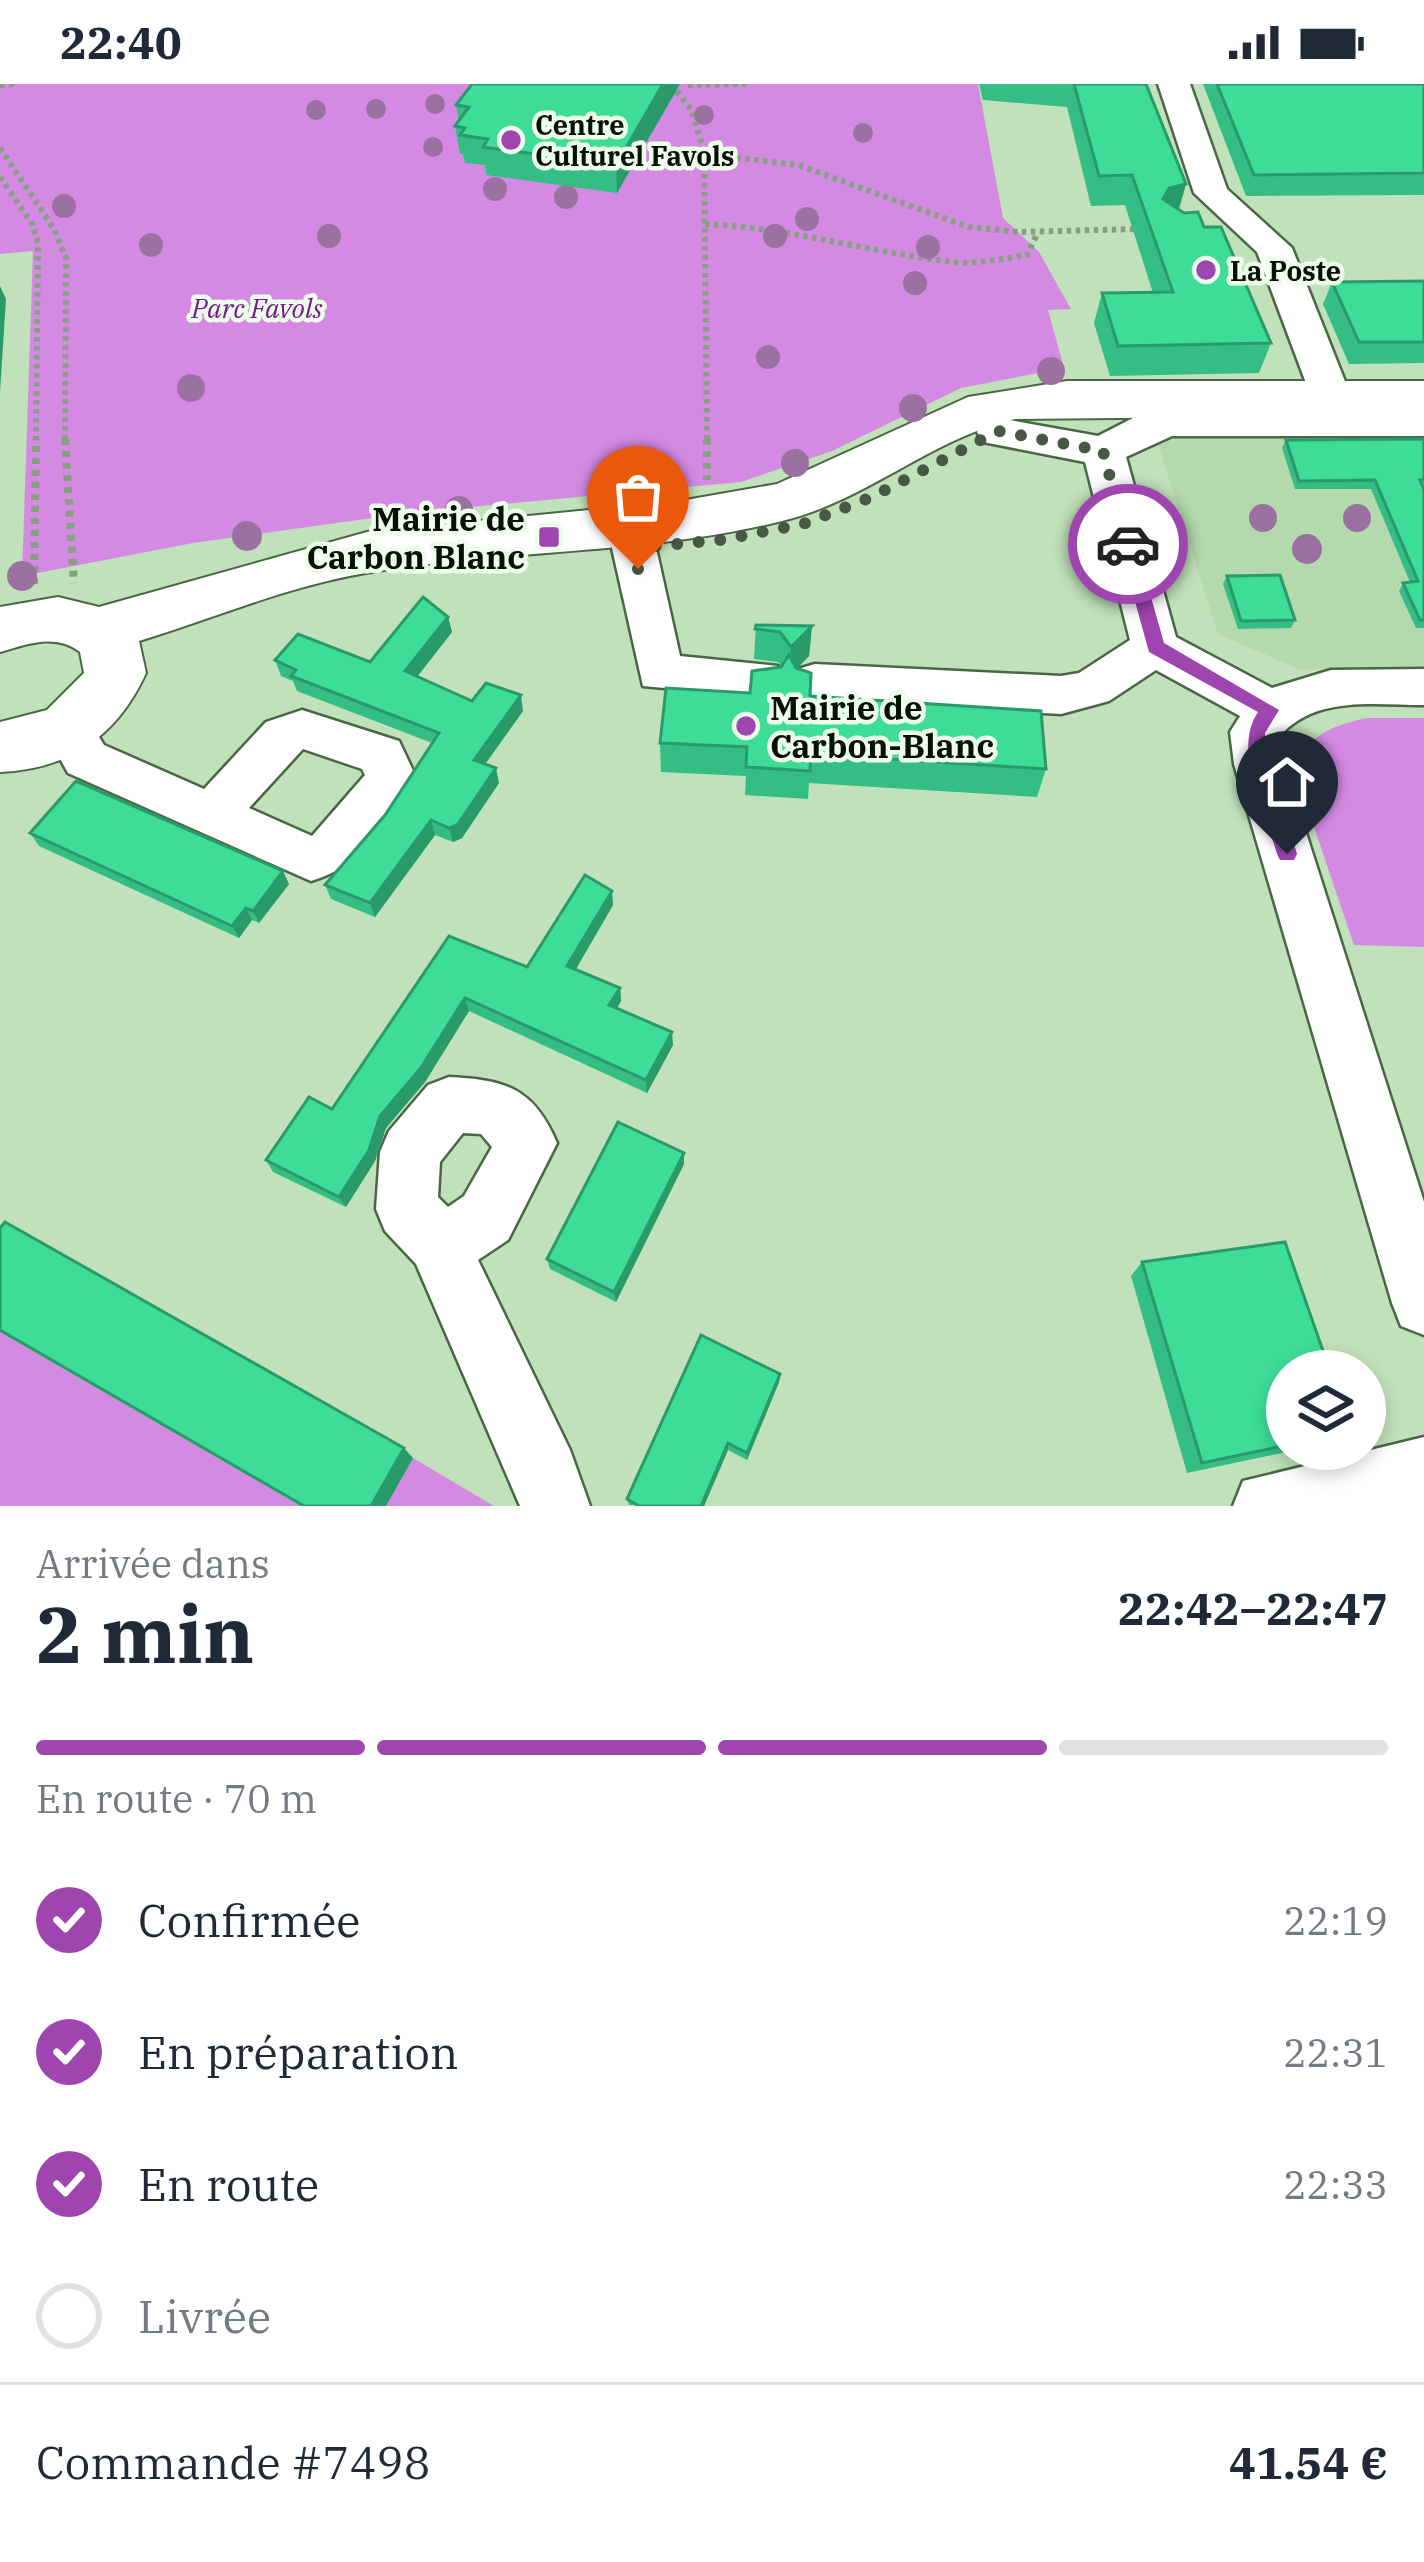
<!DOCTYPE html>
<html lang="fr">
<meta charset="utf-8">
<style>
body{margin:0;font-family:"IBM Plex Serif",serif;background:#f6f6f7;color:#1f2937;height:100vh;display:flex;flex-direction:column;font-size:45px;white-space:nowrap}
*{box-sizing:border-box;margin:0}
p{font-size:39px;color:#747a83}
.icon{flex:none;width:66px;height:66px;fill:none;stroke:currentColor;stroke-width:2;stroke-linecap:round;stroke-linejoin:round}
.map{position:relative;height:1422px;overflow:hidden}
.panel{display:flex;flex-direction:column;background:#fff;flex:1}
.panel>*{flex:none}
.controls{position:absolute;left:1266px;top:1266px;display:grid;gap:24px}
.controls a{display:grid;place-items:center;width:120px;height:120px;border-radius:50%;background:#fff;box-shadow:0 6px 18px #0003;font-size:60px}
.pin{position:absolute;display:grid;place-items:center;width:102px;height:102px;color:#fff;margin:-123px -51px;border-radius:50% 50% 50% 0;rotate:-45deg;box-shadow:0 0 12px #0007}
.pin .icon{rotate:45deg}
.courier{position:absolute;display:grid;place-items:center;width:120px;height:120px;margin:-60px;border:9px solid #9e45b0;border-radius:50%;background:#fff;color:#222;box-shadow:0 3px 15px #0007}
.headline em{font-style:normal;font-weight:700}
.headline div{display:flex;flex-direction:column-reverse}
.headline{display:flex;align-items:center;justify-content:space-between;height:204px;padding:0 36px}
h1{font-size:78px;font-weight:700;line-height:90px}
.bar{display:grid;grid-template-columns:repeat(4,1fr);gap:18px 12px;align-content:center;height:144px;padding:0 36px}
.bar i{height:15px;border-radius:9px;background:#e0e1e3}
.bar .active{background:#9e45b0}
.bar p{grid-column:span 4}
.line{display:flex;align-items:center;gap:30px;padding:0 36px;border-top:3px solid #e0e1e3}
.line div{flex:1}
ol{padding:0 36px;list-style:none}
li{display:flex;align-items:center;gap:36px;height:132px}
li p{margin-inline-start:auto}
li .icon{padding:12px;border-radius:50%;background:#9e45b0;color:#fff;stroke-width:4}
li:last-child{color:#747a83}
li i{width:66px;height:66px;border:6px solid #e0e1e3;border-radius:50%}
.status{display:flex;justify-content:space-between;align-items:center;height:84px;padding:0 60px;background:#fff;direction:ltr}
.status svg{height:33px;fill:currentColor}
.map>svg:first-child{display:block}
</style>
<div class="status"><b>22:40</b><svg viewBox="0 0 49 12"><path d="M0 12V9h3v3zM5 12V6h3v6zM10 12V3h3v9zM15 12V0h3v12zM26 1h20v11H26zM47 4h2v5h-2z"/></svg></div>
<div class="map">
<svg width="1424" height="1422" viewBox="0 0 1424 1422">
<rect width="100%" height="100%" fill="#c0e1ba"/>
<polygon fill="#b3d9ac" points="1151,337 1424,337 1424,585 1299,585 1218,550"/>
<g fill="#d48ae3">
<polygon points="0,0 978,0 1003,134 1039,168 1071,225 1048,226 1064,284 961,304 832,367 741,398 415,428 193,459 22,492 33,167 0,170"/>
<path d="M1368,634H1424V863L1354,861L1297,693C1295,655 1335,640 1368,634Z"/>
<polygon points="0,1248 301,1422 0,1422"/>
<polygon points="413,1374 494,1422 386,1422"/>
</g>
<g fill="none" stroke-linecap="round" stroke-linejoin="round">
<defs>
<g id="street">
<path d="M1158,0H1190L1227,105L1292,164L1352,315L1341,326H1424V352H1172L1126,373L1176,553L1272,604L1331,586L1424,585V621C1375,621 1315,611 1280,652L1284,680L1424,1118V1251L1401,1242L1392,1219L1234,680L1230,648L1240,632L1156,586L1109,617L1061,630L815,616L798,611L791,598L798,585L815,580L1061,592L1079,589L1130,556L1085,378L983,358L977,348L983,338L998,334L1098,352L1133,334L1172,326H1323L1312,315L1257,168L1194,109Z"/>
<polygon points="634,448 650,453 656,464 680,572 778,582 785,595 778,608 761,613 643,602 612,464 618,453"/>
<path d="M302,626L399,657L416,693C391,741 364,781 311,797L68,689L44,646L52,632L69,627L86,632L104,661L204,705L266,638ZM303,665L362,685L365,691L312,752L249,724Z"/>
<path d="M449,993C505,996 533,1003 557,1059L508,1156L478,1176L570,1366L590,1422H520L416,1180L385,1147L376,1125L380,1068L389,1047L428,1001ZM463,1049L481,1050L492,1063L464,1112L448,1123L438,1113L440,1078Z"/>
<polygon points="1424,1353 1424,1422 1233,1422 1243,1397"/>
</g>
<path id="secondary" d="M1067,297H1424V331L1015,335C932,354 866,417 782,437C645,471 504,465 366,489C288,502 214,534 139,557L146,589C117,652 70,685 0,688V638L47,626L84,589L80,568C55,549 28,560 0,568V523L58,513L99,523L367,448L680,417L777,400L968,313Z"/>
</defs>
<use href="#street" stroke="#4a6745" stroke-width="5"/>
<use href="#secondary" stroke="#4a6745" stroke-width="4"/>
<g stroke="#869f81" stroke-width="6" stroke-dasharray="4.5 4.5" stroke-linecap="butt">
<polyline points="671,0 691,25 704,67 707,358"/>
<polyline points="0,1 15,0"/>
<polyline points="688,1 751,0"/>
<polyline points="647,63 798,81 969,143 1018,148 1139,145"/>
<polyline points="0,64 54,145 66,174 65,358"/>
<polyline points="0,93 33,141 38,160 36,358"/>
<path d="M705,140C789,144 869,168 953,178C976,181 1004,174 1027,171L1038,148"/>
</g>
<g stroke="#869f81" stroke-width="8" stroke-dasharray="6 6" stroke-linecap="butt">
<polyline points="65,355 74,499"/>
<polyline points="707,355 707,396"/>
<polyline points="34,500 36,355"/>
</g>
<use href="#street" fill="#fff" fill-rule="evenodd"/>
<use href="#secondary" fill="#fff" fill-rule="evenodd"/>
</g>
<g fill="#9b71a2">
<circle cx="435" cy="20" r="10"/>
<circle cx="376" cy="25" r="10"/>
<circle cx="316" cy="26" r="10"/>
<circle cx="704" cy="31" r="10"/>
<circle cx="863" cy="49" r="10"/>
<circle cx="433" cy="63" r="10"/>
<circle cx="495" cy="105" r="12"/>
<circle cx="566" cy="113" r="12"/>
<circle cx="64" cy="122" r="12"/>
<circle cx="807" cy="135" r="12"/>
<circle cx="329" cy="152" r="12"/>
<circle cx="775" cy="152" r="12"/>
<circle cx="151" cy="161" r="12"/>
<circle cx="928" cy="163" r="12"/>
<circle cx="915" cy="199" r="12"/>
<circle cx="768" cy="273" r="12"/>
<circle cx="1051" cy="287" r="14"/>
<circle cx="191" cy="304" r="14"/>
<circle cx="913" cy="324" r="14"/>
<circle cx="795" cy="379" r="14"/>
<circle cx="633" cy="411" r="14"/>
<circle cx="459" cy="426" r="14"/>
<circle cx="1263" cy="434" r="14"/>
<circle cx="1357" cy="434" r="14"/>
<circle cx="247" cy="452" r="15"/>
<circle cx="1307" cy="465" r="15"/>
<circle cx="22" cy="492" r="15"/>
</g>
<g fill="#34bd84">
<polygon points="680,0 617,109 486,91 485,81 465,79 463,70 460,70 455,42 459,38 456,21"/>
<polygon points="979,0 1146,0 1186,100 1179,126 1204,143 1271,259 1259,289 1110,292 1094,239 1102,209 1153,209 1125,121 1091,122 1067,23 983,16"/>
<polygon points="1203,0 1424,0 1424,111 1246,112"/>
<polygon points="1424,197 1424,279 1349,280 1323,220 1332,198"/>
<polygon points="1424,355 1424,544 1416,544 1399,507 1403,499 1410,498 1371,405 1295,405 1282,364 1286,356"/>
<polygon points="1227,492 1295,536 1291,544 1238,545 1223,500"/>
<polygon points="448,533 452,548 417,593 472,617 523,627 485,680 499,699 462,754 453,758 435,751 375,833 331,815 325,801 385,731 432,659 297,607 293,597 281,592 275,576 370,578"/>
<polygon points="756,541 812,542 809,572 797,584 810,612 1046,685 1037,713 809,699 808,715 745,711 746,692 661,688 660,659 750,609 782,582 778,578 754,575"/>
<polygon points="30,749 289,800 259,839 252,836 239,854 39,762"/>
<polygon points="613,821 576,885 620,904 621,917 617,924 673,961 647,1009 469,927 425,998 386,1044 375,1077 346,1123 273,1088 266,1076 332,1025 449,852 527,883"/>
<polygon points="684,1069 684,1080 616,1218 550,1185 547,1175"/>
<polygon points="0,1144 413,1374 386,1422 301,1422 0,1248"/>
<polygon points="1142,1178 1287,1287 1287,1365 1301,1365 1187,1389 1131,1192"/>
<polygon points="780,1290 779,1298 747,1376 728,1366 704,1422 629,1421 627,1415"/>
</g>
<g fill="#2b9a6b">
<polygon points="663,0 680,0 617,109 616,81"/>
<polygon points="1186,100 1177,130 1163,115 1169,104"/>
<polygon points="0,202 6,215 0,308"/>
<polygon points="448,533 452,548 409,603 405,587"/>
<polygon points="812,542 809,572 789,593 791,563"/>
<polygon points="521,611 523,627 478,690 474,676"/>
<polygon points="496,684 499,699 462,754 453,758 449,744"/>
<polygon points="431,736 435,751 375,833 370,819"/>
<polygon points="283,787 289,800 259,839 253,827"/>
<polygon points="612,807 613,821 570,895 567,882"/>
<polygon points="246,824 252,836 239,854 232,842"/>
<polygon points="620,904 621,917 611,934 609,921"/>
<polygon points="465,914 469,927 425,998 386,1044 375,1077 346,1123 339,1113 380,1032"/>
<polygon points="672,948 673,961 647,1009 646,996"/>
<polygon points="684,1069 684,1080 616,1218 614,1208"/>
<polygon points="780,1290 779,1298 747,1376 747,1369"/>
<polygon points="728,1359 728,1366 704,1422 701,1422"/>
<polygon points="404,1364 413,1374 386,1422 371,1422"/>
</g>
<g fill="#3ddc99" stroke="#2b9a6b" stroke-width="3">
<polygon points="472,0 663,0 616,81 483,63 488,55 460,51 465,44 455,42 469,23 456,21"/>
<polygon points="1074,0 1146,0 1186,100 1169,104 1163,115 1184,129 1198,128 1204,143 1221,143 1271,259 1118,262 1102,209 1173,208 1132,91 1099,92"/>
<polygon points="1217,0 1424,0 1424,89 1254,91"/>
<polygon points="1424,197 1424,258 1359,258 1332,198"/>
<polygon points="1424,355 1424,396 1420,396 1424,406 1424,536 1420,536 1403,499 1418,497 1375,396 1299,397 1286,356"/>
<polygon points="1280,491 1295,536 1241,537 1227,492"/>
<polygon points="423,513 448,533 405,587 472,617 486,599 521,611 474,676 496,684 458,740 449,744 431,736 370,819 325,801 385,731 439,649 291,592 296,586 275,576 298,550 370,578"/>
<polygon points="756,541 812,542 791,563 780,548 755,545"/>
<polygon points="789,571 796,584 811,589 810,612 1041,627 1046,685 811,670 810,687 746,683 747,663 660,659 666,604 750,609 752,587 781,583"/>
<polygon points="76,697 283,787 253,827 246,824 232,842 30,749"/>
<polygon points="585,791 612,807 567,882 620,904 609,921 672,948 646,996 465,914 420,985 380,1032 369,1066 339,1113 266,1076 309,1013 332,1025 449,852 527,883"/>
<polygon points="618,1038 684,1069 614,1208 547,1175"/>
<polygon points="5,1138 404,1364 371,1422 304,1422 0,1246 0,1144"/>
<polygon points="1285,1158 1330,1287 1287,1287 1287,1361 1202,1379 1142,1178"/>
<polygon points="701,1251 780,1290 747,1369 728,1359 701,1422 639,1422 627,1415"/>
</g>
<path fill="#9e45b0" d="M1128,454L1136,460L1164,559L1279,626L1265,649L1266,667L1297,770L1294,776H1280L1277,770C1265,728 1232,666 1258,628L1149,568L1119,460Z"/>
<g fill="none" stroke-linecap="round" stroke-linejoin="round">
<polyline stroke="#475944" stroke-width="12" stroke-dasharray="0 21.6" points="638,485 634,464 721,456 803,440 872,413 998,347 1103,367 1128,460"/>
</g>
<g fill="#9e45b0" stroke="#ecfde9" stroke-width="4.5">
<circle cx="511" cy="56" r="12"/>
<circle cx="1206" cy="186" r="12"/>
<rect x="537" y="441" width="24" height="24" rx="6"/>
<circle cx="746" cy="642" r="12"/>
</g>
<g text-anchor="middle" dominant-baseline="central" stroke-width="9" stroke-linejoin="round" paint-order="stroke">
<g font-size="27" font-weight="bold" fill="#061004" stroke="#ecfde9" text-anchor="start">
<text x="535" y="40">Centre<tspan x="535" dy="31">Culturel Favols</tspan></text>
<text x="1230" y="186">La Poste</text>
</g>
<g font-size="27" font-style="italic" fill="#7c158f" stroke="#ecfde9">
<text x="257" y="223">Parc Favols</text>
</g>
<g font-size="33" font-weight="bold" fill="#061004" stroke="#ecfde9" text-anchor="end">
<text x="525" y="434">Mairie de<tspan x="525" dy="38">Carbon Blanc</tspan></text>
<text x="770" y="623" text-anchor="start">Mairie de<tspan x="770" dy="38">Carbon-Blanc</tspan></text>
</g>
</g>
</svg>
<div class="controls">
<a><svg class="icon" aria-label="layers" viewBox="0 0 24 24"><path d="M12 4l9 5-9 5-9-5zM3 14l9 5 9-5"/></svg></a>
</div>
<div class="pin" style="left:638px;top:485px;background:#ea580c"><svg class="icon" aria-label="bag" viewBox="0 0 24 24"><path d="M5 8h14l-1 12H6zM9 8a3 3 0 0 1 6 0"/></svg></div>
<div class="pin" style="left:1287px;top:770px;background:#1f2937"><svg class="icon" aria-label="home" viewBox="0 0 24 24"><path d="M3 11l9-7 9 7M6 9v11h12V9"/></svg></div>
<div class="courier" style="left:1128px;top:460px"><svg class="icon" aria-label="car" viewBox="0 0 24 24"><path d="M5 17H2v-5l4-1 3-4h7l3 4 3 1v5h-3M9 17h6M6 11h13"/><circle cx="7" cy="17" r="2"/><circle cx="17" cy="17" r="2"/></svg></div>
</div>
<section class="panel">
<div class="headline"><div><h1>2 min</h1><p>Arrivée dans</p></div><em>22:42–22:47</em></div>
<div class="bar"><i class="active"></i><i class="active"></i><i class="active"></i><i></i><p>En route · 70 m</p></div>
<ol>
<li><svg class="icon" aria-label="check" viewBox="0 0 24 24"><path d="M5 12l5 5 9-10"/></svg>Confirmée<p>22:19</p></li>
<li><svg class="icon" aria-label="check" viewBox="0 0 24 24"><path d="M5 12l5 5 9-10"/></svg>En préparation<p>22:31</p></li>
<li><svg class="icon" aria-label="check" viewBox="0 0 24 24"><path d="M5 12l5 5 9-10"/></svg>En route<p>22:33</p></li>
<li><i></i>Livrée</li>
</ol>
<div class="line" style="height:156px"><div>Commande #7498</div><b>41.54 €</b></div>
</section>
